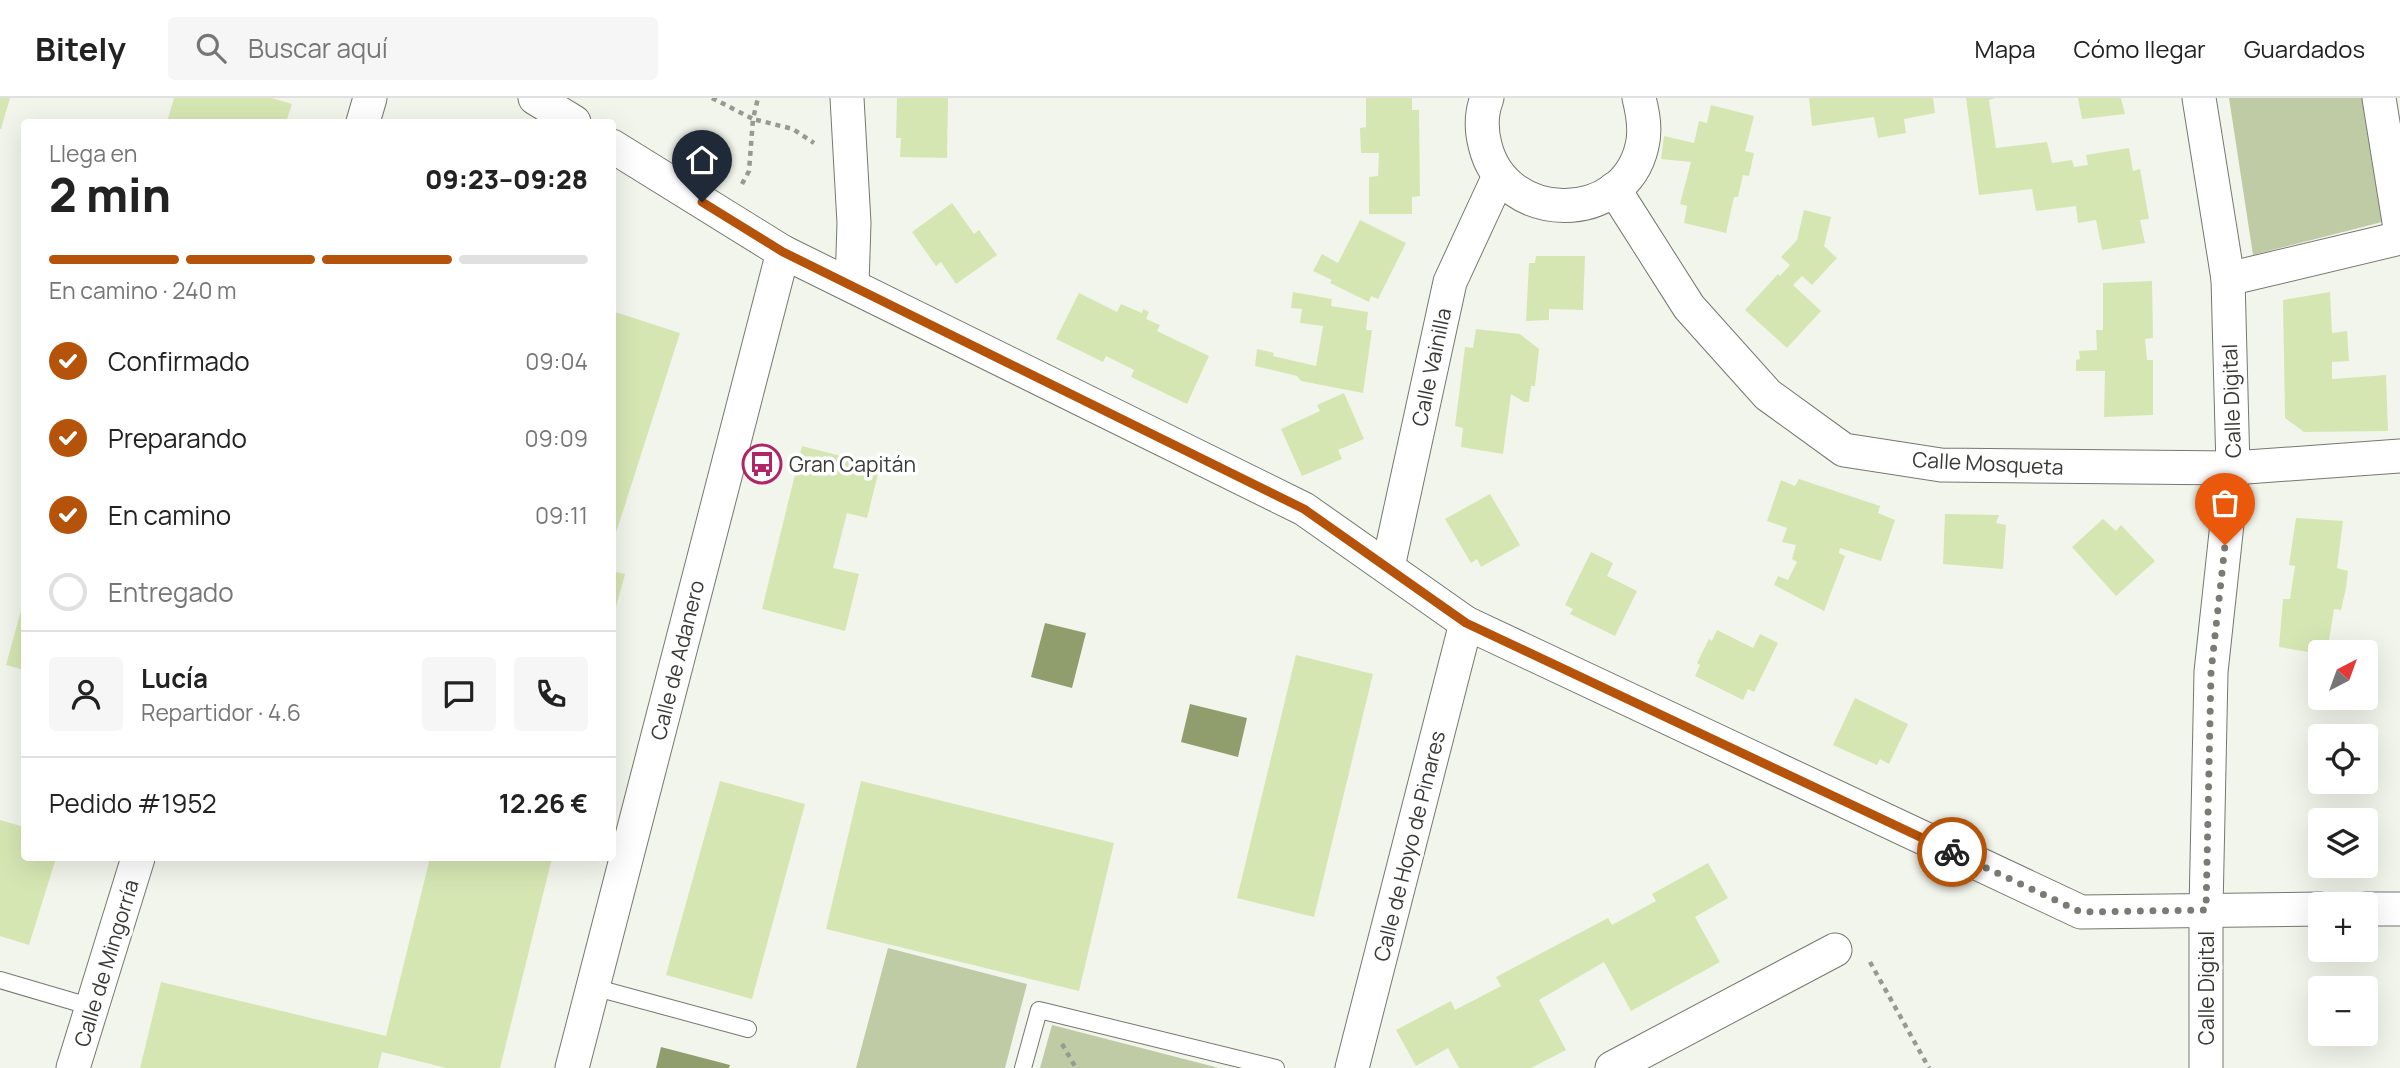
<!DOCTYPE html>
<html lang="es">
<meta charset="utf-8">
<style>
body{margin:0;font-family:Manrope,sans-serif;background:#f6f6f6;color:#222;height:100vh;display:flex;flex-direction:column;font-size:26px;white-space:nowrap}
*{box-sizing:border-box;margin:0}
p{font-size:23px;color:#767676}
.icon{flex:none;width:38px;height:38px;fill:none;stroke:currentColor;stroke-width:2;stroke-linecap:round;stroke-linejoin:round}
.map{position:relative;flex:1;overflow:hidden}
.side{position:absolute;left:21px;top:21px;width:595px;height:742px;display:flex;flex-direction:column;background:#fff;border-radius:7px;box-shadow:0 7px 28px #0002}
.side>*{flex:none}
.needle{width:46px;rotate:41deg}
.fabs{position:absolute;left:2308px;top:542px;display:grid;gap:14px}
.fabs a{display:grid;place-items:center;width:70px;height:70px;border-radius:7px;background:#fff;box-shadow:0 7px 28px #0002;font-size:35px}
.pin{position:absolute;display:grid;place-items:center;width:60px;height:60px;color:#fff;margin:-72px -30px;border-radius:50% 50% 50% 0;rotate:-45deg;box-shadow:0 0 7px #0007}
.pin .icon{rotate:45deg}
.courier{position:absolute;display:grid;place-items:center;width:70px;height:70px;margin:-35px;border:5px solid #b45309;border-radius:50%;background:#fff;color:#222;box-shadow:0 2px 9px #0007}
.headline em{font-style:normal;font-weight:800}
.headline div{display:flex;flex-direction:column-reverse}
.headline{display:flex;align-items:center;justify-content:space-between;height:119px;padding:0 28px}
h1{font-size:46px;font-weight:800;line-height:52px}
.bar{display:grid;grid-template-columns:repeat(4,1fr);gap:10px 7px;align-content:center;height:84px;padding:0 28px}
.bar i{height:9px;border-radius:5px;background:#e0e0e0}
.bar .selected{background:#b45309}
.bar p{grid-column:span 4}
.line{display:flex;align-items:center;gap:18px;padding:0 28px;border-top:2px solid #e0e0e0}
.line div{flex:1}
.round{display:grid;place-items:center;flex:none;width:74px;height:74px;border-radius:7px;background:#f6f6f6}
ol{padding:0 28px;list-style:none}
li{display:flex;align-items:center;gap:21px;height:77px}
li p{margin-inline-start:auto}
li .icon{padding:7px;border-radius:50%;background:#b45309;color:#fff;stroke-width:4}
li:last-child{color:#767676}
li i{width:38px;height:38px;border:4px solid #e0e0e0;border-radius:50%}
header{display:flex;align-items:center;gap:42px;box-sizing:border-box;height:98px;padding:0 35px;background:#fff;border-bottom:2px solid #e0e0e0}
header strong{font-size:33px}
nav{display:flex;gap:38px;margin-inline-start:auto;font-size:24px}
.search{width:490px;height:63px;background:#f6f6f6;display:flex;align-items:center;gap:18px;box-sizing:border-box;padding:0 24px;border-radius:7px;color:#767676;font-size:26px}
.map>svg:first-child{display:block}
</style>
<header>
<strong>Bitely</strong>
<div class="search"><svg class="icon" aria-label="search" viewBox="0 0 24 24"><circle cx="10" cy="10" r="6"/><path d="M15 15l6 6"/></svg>Buscar aquí</div>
<nav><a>Mapa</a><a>Cómo llegar</a><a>Guardados</a></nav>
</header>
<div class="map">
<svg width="2400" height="970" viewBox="0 0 2400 970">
<rect width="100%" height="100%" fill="#f2f5eb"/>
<g fill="#bfcba5">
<polygon points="2229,0 2363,0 2386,123 2253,157"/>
<polygon points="888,850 1027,886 1005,970 856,970"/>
<polygon points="1052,927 1219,970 1040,970"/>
</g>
<g fill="#909e6e">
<polygon points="1045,525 1086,535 1072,590 1031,579"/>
<polygon points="1190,606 1247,620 1238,659 1181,644"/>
<polygon points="661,949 730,967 729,970 656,970"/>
</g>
<g fill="#d6e6b3">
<polygon points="0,0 10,0 1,31 0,31"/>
<polygon points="174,0 272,0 292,6 286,24 167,24"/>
<polygon points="897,0 948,0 947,60 900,59 901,40 896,40"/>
<polygon points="1366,0 1412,0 1412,12 1419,12 1420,98 1412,99 1412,116 1369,116 1369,79 1378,78 1379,55 1361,55 1360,30 1366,29"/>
<polygon points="1809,0 1933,0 1935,15 1904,21 1906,35 1878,40 1874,19 1812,28"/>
<polygon points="1966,0 1995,0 1989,2 1996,50 2047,44 2052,65 2072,62 2074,69 2088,67 2086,57 2129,50 2133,73 2140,71 2149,121 2140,122 2145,145 2102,152 2096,122 2078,125 2076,108 2036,113 2032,91 1979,97"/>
<polygon points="2078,0 2121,0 2125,16 2082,21"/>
<polygon points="1711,7 1754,18 1745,53 1754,55 1749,78 1743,77 1738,99 1734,99 1726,135 1684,125 1687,108 1680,106 1691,64 1661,61 1664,38 1694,45 1699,23 1707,25"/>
<polygon points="952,105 974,136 979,132 997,157 956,186 941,164 936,168 912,134"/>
<polygon points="1804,112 1831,119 1824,148 1837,160 1812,187 1802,178 1793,187 1821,213 1787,250 1745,212 1778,176 1780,178 1790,167 1781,159 1797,142"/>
<polygon points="1360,122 1406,145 1378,201 1371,198 1369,204 1330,185 1332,182 1313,173 1322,156 1338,165"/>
<polygon points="1536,158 1585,158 1583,212 1549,211 1549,222 1526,223 1529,165 1535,165"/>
<polygon points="2152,183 2153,240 2145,241 2147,262 2153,262 2153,317 2104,319 2105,273 2076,273 2076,262 2080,261 2079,253 2097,252 2096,232 2103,232 2103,185"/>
<polygon points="1293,194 1332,201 1331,208 1368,214 1366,232 1372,232 1363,295 1301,283 1297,278 1255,268 1257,251 1274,255 1273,258 1316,268 1323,228 1300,225 1302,211 1291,210"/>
<polygon points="2330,194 2332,235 2347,233 2349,263 2332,264 2332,281 2386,277 2388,333 2304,334 2285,320 2283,202"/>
<polygon points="1079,195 1117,214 1121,206 1142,215 1143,211 1149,214 1146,221 1160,227 1157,233 1209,258 1187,306 1131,279 1134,272 1106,258 1103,264 1056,241"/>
<polygon points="612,213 680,235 613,444 612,444"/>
<polygon points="1476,231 1520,236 1539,251 1535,288 1531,288 1529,304 1524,304 1511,296 1503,356 1461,349 1463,330 1455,328 1465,249 1473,250"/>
<polygon points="1344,295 1364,341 1338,352 1342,361 1302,378 1281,331 1320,313 1317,307"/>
<polygon points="802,348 880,368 867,420 847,415 833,470 859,476 845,533 762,511"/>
<polygon points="1799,381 1880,408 1878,415 1895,422 1881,463 1840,450 1839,455 1845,458 1824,513 1774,487 1778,478 1788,482 1797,464 1792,461 1796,447 1782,444 1787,430 1767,423 1781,382 1795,388"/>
<polygon points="1490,396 1520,447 1481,469 1477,461 1471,465 1445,421"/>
<polygon points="1945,416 1999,417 1996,425 2006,427 2003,471 1943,466"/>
<polygon points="2296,420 2343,423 2337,470 2348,473 2346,490 2341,512 2334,511 2327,555 2320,556 2279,549 2283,501 2290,501 2295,468 2289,467"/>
<polygon points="2103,421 2116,433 2121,427 2155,463 2116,498 2072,449"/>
<polygon points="1591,454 1613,465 1607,478 1637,493 1615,538 1570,516 1573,511 1565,507"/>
<polygon points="612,473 625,476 613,520 612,520"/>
<polygon points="24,502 24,572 6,567"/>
<polygon points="1717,532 1753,550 1760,536 1778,545 1754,594 1748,591 1743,602 1695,578 1700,567 1697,565 1709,541 1712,543"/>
<polygon points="1296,557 1373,576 1314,819 1237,800"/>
<polygon points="1855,600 1908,626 1889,666 1880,661 1877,667 1833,647"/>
<polygon points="720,683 805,706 752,901 666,877"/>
<polygon points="861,683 1114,745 1079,893 826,831"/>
<polygon points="0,722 24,729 24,760 56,760 29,847 0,838"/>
<polygon points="430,760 552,760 500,970 446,970 382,954 378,970 140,970 161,884 386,938"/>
<polygon points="1708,765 1728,800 1695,819 1720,864 1631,913 1604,864 1539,902 1566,952 1531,970 1459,970 1448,950 1416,968 1396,932 1451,903 1455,912 1501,888 1496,879 1608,820 1612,827 1656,803 1652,796"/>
</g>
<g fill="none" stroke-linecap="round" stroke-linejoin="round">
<defs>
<g id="lane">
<polyline points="0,882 92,909"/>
<polyline points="593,889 748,931"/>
<polyline points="1023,970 1039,912 1276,970"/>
</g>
<g id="street">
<polyline points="535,0 574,24"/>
<polyline points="847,0 854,125 852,187"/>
<path d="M1487,0C1481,15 1481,31 1485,47C1504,127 1624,128 1642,48C1646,32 1643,16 1639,0"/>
<polyline points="2199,0 2228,181 2233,370 2211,574 2206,812 2206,970"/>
<polyline points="2379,0 2400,130"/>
<polyline points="363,24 370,0"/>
<polyline points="612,48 783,154 1304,411 1466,525 2081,814 2320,811"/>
<polyline points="1614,91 1689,209 1768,297 1844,352 1941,367 2233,370 2400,358"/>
<polyline points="2228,181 2400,140"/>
<polyline points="1388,469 1450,184 1499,78"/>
<polyline points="2366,811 2400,811"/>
<polyline points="73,970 138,760"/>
<polyline points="572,970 783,154"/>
<polyline points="1352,970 1466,525"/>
<polyline points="1612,970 1835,852"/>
</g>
</defs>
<use href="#lane" stroke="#75786f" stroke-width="18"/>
<use href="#street" stroke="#75786f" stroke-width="35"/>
<g stroke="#979a93" stroke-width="4.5" stroke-dasharray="5 5" stroke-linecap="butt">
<polyline points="712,0 753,21 758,0"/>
<polyline points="742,86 749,73 753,21 793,31 814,45"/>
<polyline points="1870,864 1929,970"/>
<polyline points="1062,946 1076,970"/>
</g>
<use href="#lane" stroke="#fff" stroke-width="16"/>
<use href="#street" stroke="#fff" stroke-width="33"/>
</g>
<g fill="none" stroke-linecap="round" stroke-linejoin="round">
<polyline stroke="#797b75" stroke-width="7" stroke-dasharray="0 12.6" points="1952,754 2081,814 2206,812 2211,574 2225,447"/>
<polyline stroke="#b45309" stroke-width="9" points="702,104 783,154 1304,411 1466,525 1952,754"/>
</g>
<defs>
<symbol id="bus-ring" viewBox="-11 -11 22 22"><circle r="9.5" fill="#fff" stroke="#af2567" stroke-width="1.5"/><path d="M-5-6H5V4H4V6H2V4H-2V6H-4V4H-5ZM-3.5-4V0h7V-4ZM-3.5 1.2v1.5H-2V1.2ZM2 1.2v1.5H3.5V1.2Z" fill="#af2567"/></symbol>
</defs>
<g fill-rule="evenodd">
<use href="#bus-ring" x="740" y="344" width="44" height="44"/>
</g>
<g text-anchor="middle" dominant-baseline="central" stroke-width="7" stroke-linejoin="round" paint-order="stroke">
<g font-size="21" fill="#383a36" stroke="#fff">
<text transform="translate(1431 269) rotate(-78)">Calle Vainilla</text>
<text transform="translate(2231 303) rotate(-92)">Calle Digital</text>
<text transform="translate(1988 365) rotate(3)">Calle Mosqueta</text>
<text transform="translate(677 562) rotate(-76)">Calle de Adanero</text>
<text transform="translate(1409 748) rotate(-76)">Calle de Hoyo de Pinares</text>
<text transform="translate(106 865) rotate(-73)">Calle de Mingorría</text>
<text transform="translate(2206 890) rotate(-90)">Calle Digital</text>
</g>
<g font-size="21" fill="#383a36" stroke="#fff" text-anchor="start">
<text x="789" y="366">Gran Capitán</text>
</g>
</g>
</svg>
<div class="fabs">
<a><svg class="needle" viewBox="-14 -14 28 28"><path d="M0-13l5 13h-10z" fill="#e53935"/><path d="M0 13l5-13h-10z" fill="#767676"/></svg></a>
<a><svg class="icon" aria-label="locate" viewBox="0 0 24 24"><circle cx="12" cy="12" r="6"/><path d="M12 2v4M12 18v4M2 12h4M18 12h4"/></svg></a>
<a><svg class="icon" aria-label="layers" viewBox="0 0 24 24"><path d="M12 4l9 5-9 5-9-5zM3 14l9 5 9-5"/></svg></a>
<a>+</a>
<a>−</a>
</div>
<div class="pin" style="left:2225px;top:447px;background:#ea580c"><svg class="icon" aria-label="bag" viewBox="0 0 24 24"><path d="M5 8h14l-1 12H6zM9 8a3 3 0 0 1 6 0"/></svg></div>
<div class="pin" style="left:702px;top:104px;background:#1f2937"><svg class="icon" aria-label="home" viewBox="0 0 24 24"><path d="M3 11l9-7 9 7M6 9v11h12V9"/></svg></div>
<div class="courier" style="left:1952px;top:754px"><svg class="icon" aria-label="bike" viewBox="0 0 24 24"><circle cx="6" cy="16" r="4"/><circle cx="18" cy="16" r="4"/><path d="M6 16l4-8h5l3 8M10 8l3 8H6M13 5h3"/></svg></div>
<section class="side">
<div class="headline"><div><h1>2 min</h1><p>Llega en</p></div><em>09:23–09:28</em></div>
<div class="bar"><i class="selected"></i><i class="selected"></i><i class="selected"></i><i></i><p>En camino · 240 m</p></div>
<ol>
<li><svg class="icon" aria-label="check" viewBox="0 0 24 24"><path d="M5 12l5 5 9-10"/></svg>Confirmado<p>09:04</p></li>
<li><svg class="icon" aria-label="check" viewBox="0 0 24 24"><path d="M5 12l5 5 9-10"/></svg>Preparando<p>09:09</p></li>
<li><svg class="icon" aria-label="check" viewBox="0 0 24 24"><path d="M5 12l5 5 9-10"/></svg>En camino<p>09:11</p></li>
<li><i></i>Entregado</li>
</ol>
<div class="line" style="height:126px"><a class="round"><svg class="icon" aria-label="person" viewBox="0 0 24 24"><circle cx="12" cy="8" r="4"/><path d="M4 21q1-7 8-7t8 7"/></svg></a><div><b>Lucía</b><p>Repartidor · 4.6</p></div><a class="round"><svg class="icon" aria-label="chat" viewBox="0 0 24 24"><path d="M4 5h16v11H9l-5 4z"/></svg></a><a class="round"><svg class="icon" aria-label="phone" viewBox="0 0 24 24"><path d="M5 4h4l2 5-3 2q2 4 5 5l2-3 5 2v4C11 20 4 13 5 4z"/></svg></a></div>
<div class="line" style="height:91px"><div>Pedido #1952</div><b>12.26 €</b></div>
</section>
</div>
